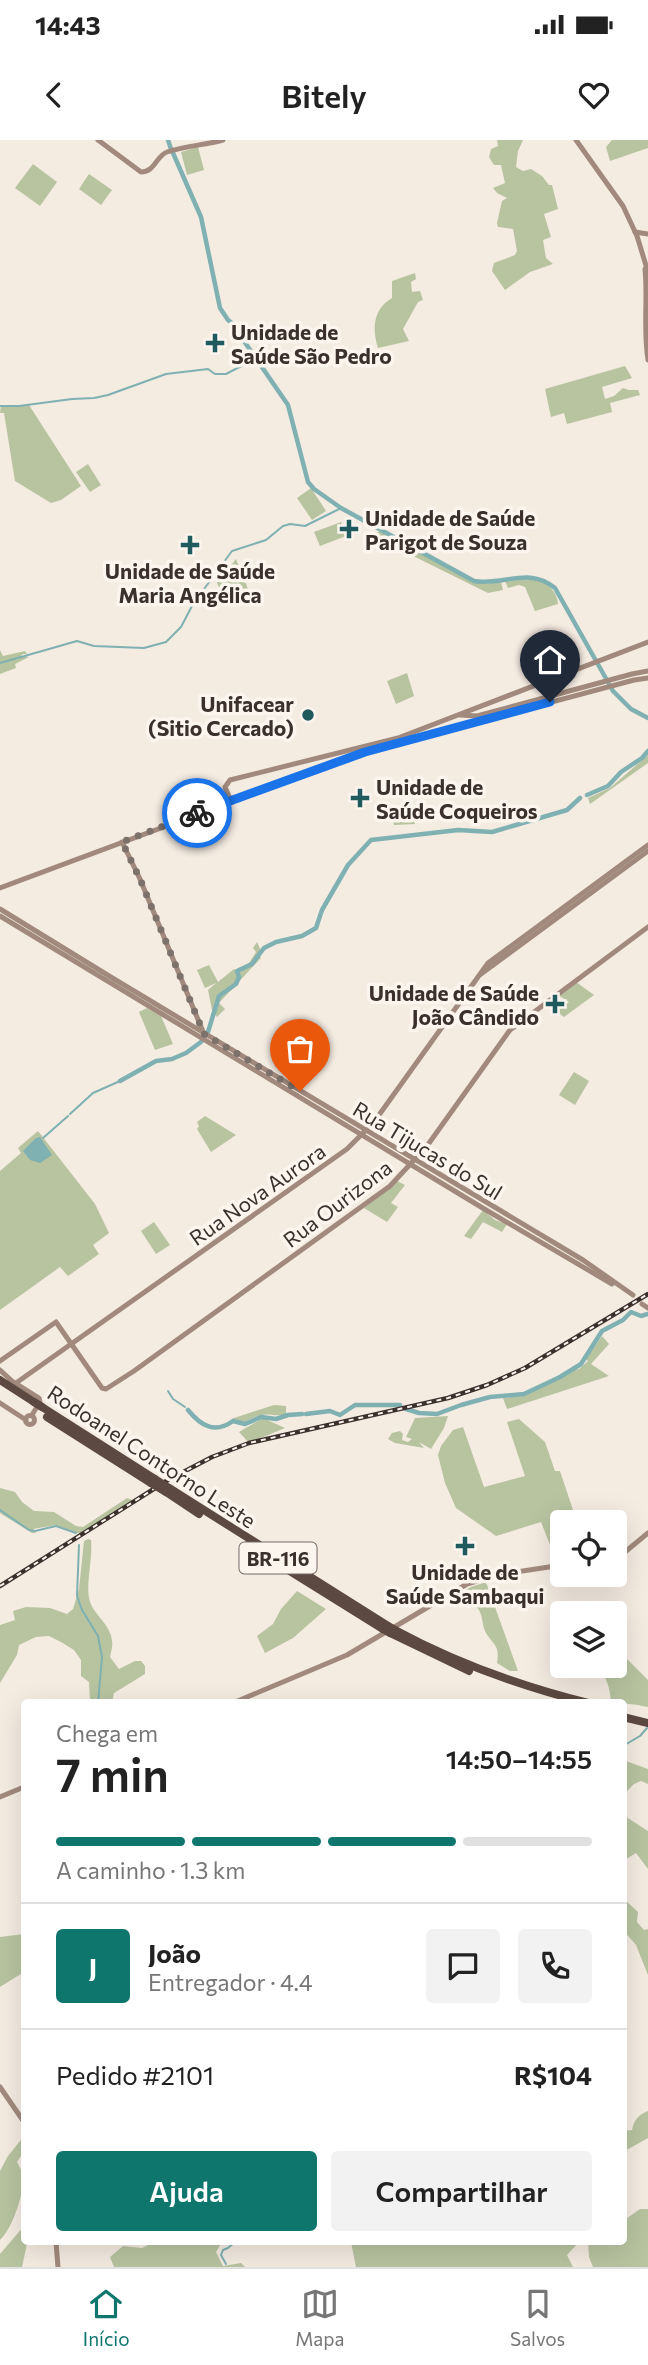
<!DOCTYPE html>
<html lang="pt">
<meta charset="utf-8">
<style>
body{margin:0;font-family:Commissioner,sans-serif;background:#f2f2f2;color:#222;height:100vh;display:flex;flex-direction:column;font-size:26px;white-space:nowrap}
*{box-sizing:border-box;margin:0}
p{font-size:23px;color:#767676}
.icon{flex:none;width:38px;height:38px;fill:none;stroke:currentColor;stroke-width:2;stroke-linecap:round;stroke-linejoin:round}
.map{position:relative;flex:1;overflow:hidden}
.side{position:absolute;left:21px;top:1559px;width:606px;height:546px;display:flex;flex-direction:column;background:#fff;border-radius:7px;box-shadow:0 7px 28px #0002}
.side>*{flex:none}
.buttons{position:absolute;left:550px;top:1370px;display:grid;gap:14px}
.buttons a{display:grid;place-items:center;width:77px;height:77px;border-radius:7px;background:#fff;box-shadow:0 7px 28px #0002;font-size:35px}
.pin{position:absolute;display:grid;place-items:center;width:60px;height:60px;color:#fff;margin:-72px -30px;border-radius:50% 50% 50% 0;rotate:-45deg;box-shadow:0 0 7px #0007}
.pin .icon{rotate:45deg}
.courier{position:absolute;display:grid;place-items:center;width:70px;height:70px;margin:-35px;border:5px solid #1a73e8;border-radius:50%;background:#fff;color:#222;box-shadow:0 2px 9px #0007}
.summary em{font-style:normal;font-weight:600}
.summary div{display:flex;flex-direction:column-reverse}
.summary{display:flex;align-items:center;justify-content:space-between;height:119px;padding:0 35px}
h1{font-size:46px;font-weight:600;line-height:52px}
.bar{display:grid;grid-template-columns:repeat(4,1fr);gap:10px 7px;align-content:center;height:84px;padding:0 35px}
.bar i{height:9px;border-radius:5px;background:#e0e0e0}
.bar .on{background:#0f766e}
.bar p{grid-column:span 4}
.line{display:flex;align-items:center;gap:18px;padding:0 35px;border-top:2px solid #e0e0e0}
.line div{flex:1}
.round{display:grid;place-items:center;flex:none;width:74px;height:74px;border-radius:7px;background:#f2f2f2}
.button{display:flex;gap:14px;margin-top:auto;padding:14px 35px}
.button a{flex:1;height:80px;border-radius:7px;background:#0f766e;color:#fff;font-size:28px;font-weight:600;line-height:80px;text-align:center}
.button a+a{background:#f2f2f2;color:#222}
.status{display:flex;justify-content:space-between;align-items:center;height:49px;padding:0 35px;background:#fff;direction:ltr}
.status svg{height:19px;fill:currentColor}
header{display:flex;justify-content:space-between;align-items:center;height:91px;padding:0 35px;background:#fff;font-size:32px;font-weight:600}
.dock{display:flex;justify-content:space-around;align-items:center;height:98px;border-top:2px solid #e0e0e0;background:#fff;font-size:19px;color:#767676}
.dock a{display:grid;justify-items:center;gap:4px}
.dock .on{color:#0f766e}
.map>svg:first-child{display:block}
</style>
<div class="status"><b>14:43</b><svg viewBox="0 0 49 12"><path d="M0 12V9h3v3zM5 12V6h3v6zM10 12V3h3v9zM15 12V0h3v12zM26 1h20v11H26zM47 4h2v5h-2z"/></svg></div>
<header><svg class="icon" aria-label="back" viewBox="0 0 24 24"><path d="M15 5l-7 7 7 7"/></svg>Bitely<svg class="icon" aria-label="heart" viewBox="0 0 24 24"><path d="M12 20l-8-8c-3-5 5-10 8-4 3-6 11-1 8 4z"/></svg></header>
<div class="map">
<svg width="648" height="2127" viewBox="0 0 648 2127">
<rect width="100%" height="100%" fill="#f4ebe1"/>
<g fill="#b8c4a0">
<polygon points="497,0 523,0 518,11 516,27 523,31 531,29 542,36 549,45 552,45 558,69 544,74 551,97 543,100 546,118 553,124 530,132 505,150 492,131 494,123 515,115 517,111 513,89 498,87 497,83 502,61 507,58 497,53 493,48 505,43 501,25 494,25 489,17 491,9 498,6"/>
<polygon points="612,0 648,0 648,8 610,21 606,7"/>
<polygon points="198,7 204,30 187,35 181,12"/>
<polygon points="33,24 57,42 40,66 15,48"/>
<polygon points="89,34 112,50 101,65 79,49"/>
<path d="M415,133L416,139L411,142L412,152L420,151L423,160L418,162L403,189L409,201L378,208C372,188 373,169 392,158V141Z"/>
<polygon points="625,226 632,238 602,247 605,259 614,256 623,248 629,250 638,250 640,255 610,263 612,272 567,284 564,273 551,277 545,249"/>
<polygon points="1,265 29,265 81,346 61,360 51,363 15,341 4,273 0,273"/>
<polygon points="88,324 101,345 90,352 76,332"/>
<polygon points="311,348 326,371 312,380 297,358"/>
<polygon points="341,382 346,396 320,406 314,392"/>
<polygon points="374,392 382,392 473,441 484,444 501,442 503,450 488,453 401,410 391,408 372,396 371,393"/>
<polygon points="236,419 248,449 225,459 217,443"/>
<path d="M536,439C547,442 557,451 558,464L535,471L525,447L519,445L508,448L505,441Z"/>
<polygon points="0,510 3,516 25,511 27,514 23,514 19,518 23,516 29,517 15,524 16,528 0,534 0,524 13,519 0,523"/>
<polygon points="407,533 414,556 396,564 387,541"/>
<polygon points="648,615 648,623 590,664 588,658 610,648"/>
<polygon points="406,663 415,684 394,685 391,668"/>
<polygon points="257,802 261,811 258,814 261,818 219,863 225,869 217,877 212,870 208,850 216,843 205,848 197,830 209,825 218,842 234,829 236,831 249,823 256,812 253,808"/>
<polygon points="576,842 594,855 564,877 556,871 569,862 558,855"/>
<polygon points="147,868 161,876 173,904 155,910 139,872"/>
<polygon points="574,932 589,941 575,965 559,955"/>
<polygon points="205,976 236,995 211,1012 197,989 199,986 197,982"/>
<polygon points="38,991 95,1064 109,1093 93,1105 99,1114 68,1136 60,1127 0,1170 0,1031 21,1013 18,1008"/>
<polygon points="397,1041 405,1045 391,1063 398,1067 387,1082 364,1068"/>
<polygon points="483,1070 495,1080 507,1084 502,1092 483,1082 471,1099 464,1096"/>
<polygon points="154,1082 170,1105 156,1114 141,1091"/>
<polygon points="602,1196 609,1204 591,1224 609,1236 507,1269 503,1258 522,1256 573,1230 579,1229 588,1221 586,1219"/>
<path d="M274,1265L286,1266V1274C277,1277 270,1273 261,1275C255,1276 249,1280 243,1283L231,1279Z"/>
<polygon points="448,1276 444,1288 431,1309 419,1302 424,1308 395,1303 388,1299 392,1293 400,1291 403,1294 402,1300 408,1302 412,1299 406,1297 415,1278"/>
<polygon points="263,1278 285,1288 249,1303 239,1292"/>
<polygon points="519,1279 545,1302 555,1331 560,1331 573,1370 571,1372 573,1382 562,1382 562,1422 553,1424 554,1415 541,1382 496,1396 456,1368 445,1343 438,1315 441,1306 453,1290 463,1287 484,1347 525,1336 507,1282"/>
<polygon points="0,1348 15,1352 22,1362 34,1371 54,1372 76,1386 83,1387 127,1358 132,1360 80,1394 56,1385 33,1389 36,1393 32,1393 0,1373"/>
<path d="M88,1399L91,1400C93,1419 85,1445 90,1462C95,1476 111,1485 112,1501C113,1506 111,1512 110,1517L119,1529L135,1521H141L145,1526V1534L114,1553L112,1563H90L89,1542L81,1536V1520L74,1510L61,1502L49,1496L36,1497L19,1505L17,1515L0,1543V1485L15,1480L13,1471L26,1467L50,1468L67,1474L73,1469L79,1449L84,1401Z"/>
<path d="M486,1442L518,1531H510L497,1523C500,1505 494,1506 486,1493C482,1486 483,1477 479,1470C475,1463 462,1459 454,1456L471,1447Z"/>
<polygon points="297,1451 326,1469 293,1498 265,1513 257,1496 273,1484 281,1469"/>
<path d="M614,1506L648,1540V1567C633,1564 625,1563 611,1563C610,1547 607,1537 596,1526H614Z"/>
<polygon points="623,1620 648,1629 648,1644 641,1641 634,1644 623,1655"/>
<polygon points="623,1675 648,1691 648,1729 636,1713 623,1721"/>
<polygon points="623,1758 638,1772 637,1782 644,1790 648,1789 648,1835 636,1805 623,1790"/>
<polygon points="24,1794 24,1832 0,1847 0,1797"/>
<path d="M648,1971V1998L623,2012V1991L632,1990C634,1980 638,1975 648,1971Z"/>
<path d="M24,1996V2011L17,2022L21,2030L24,2031C25,2049 14,2087 0,2100V2031L8,2016Z"/>
<polygon points="640,2069 648,2069 648,2127 593,2127 589,2117 588,2102 623,2102 623,2081"/>
<polygon points="24,2086 24,2102 29,2102 27,2104 22,2127 0,2127 0,2114"/>
<polygon points="154,2102 222,2102 216,2112 223,2126 241,2123 245,2127 114,2127 110,2117 123,2106 142,2108"/>
<polygon points="351,2102 579,2102 567,2115 573,2127 356,2127"/>
</g>
<polygon fill="#7fb0b2" points="40,997 52,1015 40,1023 30,1020 23,1011 36,998"/>
<g fill="none" stroke-linecap="round" stroke-linejoin="round">
<g stroke="#7fb0b2" stroke-width="2">
<polyline points="0,266 19,266 72,259 94,258 108,255 166,234 208,229 215,234 226,234 249,222 258,222"/>
<polyline points="0,523 77,501 94,506 144,508 166,502 181,487 193,464 232,411 266,400 283,386 290,384 305,386 341,368"/>
<polyline points="70,974 93,953 120,941"/>
<polyline points="43,998 68,976"/>
<polyline points="168,1251 173,1259 185,1267"/>
<polyline points="0,1370 29,1390 35,1391 56,1386 76,1393"/>
<polyline points="79,1405 77,1456 82,1470 98,1496 102,1517 98,1563"/>
<polyline points="623,1606 640,1596 647,1588"/>
<polyline points="226,2124 221,2115 223,2110 228,2108 235,2102"/>
</g>
<g stroke="#7fb0b2" stroke-width="4.5">
<polyline points="168,0 171,9"/>
<path d="M173,13L201,77L220,168L228,180L237,187L244,201L288,265L308,342L314,349L341,368L474,441C505,446 528,426 555,448L613,551L631,569L648,578"/>
<polyline points="587,655 608,646 621,632 642,618 648,611"/>
<polyline points="120,941 156,921 172,919 186,913 201,902 208,892 219,856 236,844 239,837 237,831 252,824 264,808 276,802 302,796 316,788 322,770 348,725 371,700 458,690 492,692 567,670 580,658"/>
<polyline points="406,1269 419,1273 437,1274 461,1265 490,1257 524,1254 560,1237 581,1224 602,1191 623,1180 631,1172 641,1176 648,1174"/>
<path d="M188,1270C201,1286 215,1294 233,1281L245,1284L261,1277L276,1279L288,1275L302,1274"/>
<polyline points="306,1274 330,1271 340,1275 355,1265 400,1265"/>
</g>
<g stroke="#a18a7d" stroke-width="5">
<path d="M98,0L141,32C155,32 156,16 167,12C185,6 205,5 223,0"/>
<polyline points="576,0 623,66 637,96 648,132"/>
<polyline points="635,92 648,94"/>
<path d="M645,129C648,158 643,189 648,220"/>
<polyline points="460,575 477,576 632,534 648,531"/>
<polyline points="231,661 225,647 230,640 398,598 648,502"/>
<polyline points="122,702 140,739 204,894"/>
<polyline points="0,748 365,612 634,540 648,538"/>
<polyline points="0,769 114,839 583,1120 633,1155"/>
<polyline points="0,776 481,1067 612,1144"/>
<polyline points="481,834 648,711"/>
<polyline points="642,1164 648,1168"/>
<polyline points="0,1221 56,1182 102,1248 106,1249 134,1231 390,1046 427,1006 510,890 648,787"/>
<polyline points="0,1230 12,1241 39,1258 40,1262 32,1275"/>
<polyline points="16,1243 347,1009 374,982 488,823 648,705"/>
<polyline points="0,1263 26,1280"/>
<circle cx="30" cy="1280" r="4.5"/>
<polyline points="614,1417 625,1412 648,1393"/>
<polyline points="233,1563 347,1515 467,1444 497,1435 562,1425"/>
<polyline points="0,1657 24,1647"/>
<polyline points="0,1947 24,1982"/>
<polyline points="56,2102 58,2127"/>
</g>
<g stroke="#5c4a42" stroke-width="8">
<polyline points="0,1240 34,1262"/>
<polyline points="42,1267 155,1339"/>
<polyline points="47,1277 151,1343"/>
<polyline points="169,1348 388,1486"/>
<polyline points="166,1352 199,1374"/>
<polyline points="248,1405 383,1489"/>
<path d="M395,1490C456,1523 520,1546 588,1563"/>
<polyline points="390,1493 469,1531"/>
<polyline points="623,1577 648,1583"/>
</g>
<defs>
<polyline id="rail" points="0,1446 168,1340 212,1317 249,1303 448,1258 487,1245 525,1228 648,1154"/>
</defs>
<use href="#rail" stroke="#3b302b" stroke-width="4.5"/>
<use href="#rail" stroke="#fbf5ee" stroke-width="2" stroke-dasharray="5" stroke-linecap="butt"/>
<g stroke="#5c4a42" stroke-width="8">
<polyline points="34,1262 42,1267"/>
<polyline points="155,1339 169,1348"/>
<polyline points="151,1343 166,1352"/>
<polyline points="388,1486 395,1490"/>
<polyline points="383,1489 390,1493"/>
</g>
</g>
<g fill="none" stroke-linecap="round" stroke-linejoin="round">
<polyline stroke="#7c716b" stroke-width="7" stroke-dasharray="0 12.6" points="197,673 122,702 140,739 204,894 300,951"/>
<polyline stroke="#1a73e8" stroke-width="9" points="197,673 365,612 550,562"/>
</g>
<g fill="#1f5a5e" stroke="#fbf5ee" stroke-width="2.5">
<path d="M211.5 192.5h7v7h7v7h-7v7h-7v-7h-7v-7h7z"/>
<path d="M345.5 378.5h7v7h7v7h-7v7h-7v-7h-7v-7h7z"/>
<path d="M186.5 394.5h7v7h7v7h-7v7h-7v-7h-7v-7h7z"/>
<circle cx="308" cy="575" r="7"/>
<path d="M356.5 647.5h7v7h7v7h-7v7h-7v-7h-7v-7h7z"/>
<path d="M551.5 853.5h7v7h7v7h-7v7h-7v-7h-7v-7h7z"/>
<path d="M461.5 1395.5h7v7h7v7h-7v7h-7v-7h-7v-7h7z"/>
</g>
<g text-anchor="middle" dominant-baseline="central" stroke-width="7" stroke-linejoin="round" paint-order="stroke">
<rect fill="#fbf5ee" stroke="#756b66" stroke-width="2" x="239.5" y="1402.5" width="77" height="31" rx="5"/>
<g font-size="19" font-weight="bold" fill="#3b302b">
<text x="278" y="1418">BR-116</text>
</g>
<g font-size="21" font-weight="bold" fill="#3b302b" stroke="#fbf5ee" text-anchor="start">
<text x="231" y="191">Unidade de<tspan x="231" dy="24">Saúde São Pedro</tspan></text>
<text x="365" y="377">Unidade de Saúde<tspan x="365" dy="24">Parigot de Souza</tspan></text>
<text x="190" y="430" text-anchor="middle">Unidade de Saúde<tspan x="190" dy="24">Maria Angélica</tspan></text>
<text x="294" y="563" text-anchor="end">Unifacear<tspan x="294" dy="24">(Sitio Cercado)</tspan></text>
<text x="376" y="646">Unidade de<tspan x="376" dy="24">Saúde Coqueiros</tspan></text>
<text x="539" y="852" text-anchor="end">Unidade de Saúde<tspan x="539" dy="24">João Cândido</tspan></text>
<text x="465" y="1431" text-anchor="middle">Unidade de<tspan x="465" dy="24">Saúde Sambaqui</tspan></text>
</g>
<g font-size="21" fill="#3b302b" stroke="#fbf5ee">
<text transform="translate(428 1010) rotate(31)">Rua Tijucas do Sul</text>
<text transform="translate(257 1054) rotate(-35)">Rua Nova Aurora</text>
<text transform="translate(337 1063) rotate(-37)">Rua Ourizona</text>
<text transform="translate(152 1316) rotate(33)">Rodoanel Contorno Leste</text>
</g>
</g>
</svg>
<div class="buttons">
<a><svg class="icon" aria-label="locate" viewBox="0 0 24 24"><circle cx="12" cy="12" r="6"/><path d="M12 2v4M12 18v4M2 12h4M18 12h4"/></svg></a>
<a><svg class="icon" aria-label="layers" viewBox="0 0 24 24"><path d="M12 4l9 5-9 5-9-5zM3 14l9 5 9-5"/></svg></a>
</div>
<div class="pin" style="left:300px;top:951px;background:#ea580c"><svg class="icon" aria-label="bag" viewBox="0 0 24 24"><path d="M5 8h14l-1 12H6zM9 8a3 3 0 0 1 6 0"/></svg></div>
<div class="pin" style="left:550px;top:562px;background:#1f2937"><svg class="icon" aria-label="home" viewBox="0 0 24 24"><path d="M3 11l9-7 9 7M6 9v11h12V9"/></svg></div>
<div class="courier" style="left:197px;top:673px"><svg class="icon" aria-label="bike" viewBox="0 0 24 24"><circle cx="6" cy="16" r="4"/><circle cx="18" cy="16" r="4"/><path d="M6 16l4-8h5l3 8M10 8l3 8H6M13 5h3"/></svg></div>
<section class="side">
<div class="summary"><div><h1>7 min</h1><p>Chega em</p></div><em>14:50–14:55</em></div>
<div class="bar"><i class="on"></i><i class="on"></i><i class="on"></i><i></i><p>A caminho · 1.3 km</p></div>
<div class="line" style="height:126px"><b class="round" style="background:#0f766e;color:#fff">J</b><div><b>João</b><p>Entregador · 4.4</p></div><a class="round"><svg class="icon" aria-label="chat" viewBox="0 0 24 24"><path d="M4 5h16v11H9l-5 4z"/></svg></a><a class="round"><svg class="icon" aria-label="phone" viewBox="0 0 24 24"><path d="M5 4h4l2 5-3 2q2 4 5 5l2-3 5 2v4C11 20 4 13 5 4z"/></svg></a></div>
<div class="line" style="height:91px"><div>Pedido #2101</div><b>R$104</b></div>
<div class="button"><a>Ajuda</a><a>Compartilhar</a></div>
</section>
</div>
<nav class="dock">
<a class="on"><svg class="icon" aria-label="home" viewBox="0 0 24 24"><path d="M3 11l9-7 9 7M6 9v11h12V9"/></svg>Início</a>
<a><svg class="icon" aria-label="map" viewBox="0 0 24 24"><path d="M3 6l6-2 6 2 6-2v14l-6 2-6-2-6 2zM9 4v14M15 6v14"/></svg>Mapa</a>
<a><svg class="icon" aria-label="saved" viewBox="0 0 24 24"><path d="M7 4h10v16l-5-4-5 4z"/></svg>Salvos</a>
</nav>
